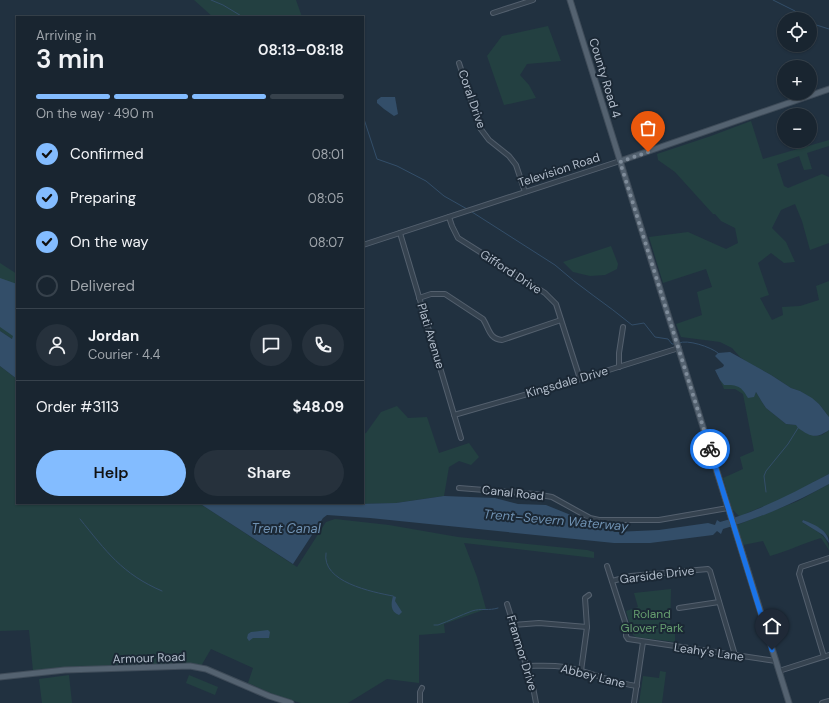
<!DOCTYPE html>
<meta charset="utf-8">
<style>
body{margin:0;font-family:"DM Sans",sans-serif;background:#26313c;color:#f1f3f6;height:100vh;display:flex;flex-direction:column;font-size:15px;white-space:nowrap}
*{box-sizing:border-box;margin:0}
p{font-size:13px;color:#9fa5ab}
.icon{flex:none;width:22px;height:22px;fill:none;stroke:currentColor;stroke-width:2;stroke-linecap:round;stroke-linejoin:round}
.map{position:relative;flex:1;overflow:hidden}
.panel{position:absolute;left:16px;top:16px;width:348px;height:488px;display:flex;flex-direction:column;background:#192530;border-radius:0px;box-shadow:0 1px 3px #0004,0 0 0 1px #37424c}
.panel>*{flex:none}
.tools{position:absolute;left:777px;top:12px;display:grid;gap:8px}
.tools a{display:grid;place-items:center;width:40px;height:40px;border-radius:50%;background:#192530;box-shadow:0 1px 3px #0004,0 0 0 1px #37424c;font-size:20px}
.pin{position:absolute;display:grid;place-items:center;width:34px;height:34px;color:#fff;margin:-41px -17px;border-radius:50% 50% 50% 0;rotate:-45deg;box-shadow:0 0 4px #0007}
.pin .icon{rotate:45deg}
.courier{position:absolute;display:grid;place-items:center;width:40px;height:40px;margin:-20px;border:3px solid #1a73e8;border-radius:50%;background:#fff;color:#222;box-shadow:0 1px 5px #0007}
.summary em{font-style:normal;font-weight:600}
.summary div{display:flex;flex-direction:column-reverse}
.summary{display:flex;align-items:center;justify-content:space-between;height:68px;padding:0 20px}
h1{font-size:26px;font-weight:600;line-height:30px}
.bar{display:grid;grid-template-columns:repeat(4,1fr);gap:6px 4px;align-content:center;height:48px;padding:0 20px}
.bar i{height:5px;border-radius:3px;background:#37424c}
.bar .on{background:#83bcff}
.bar p{grid-column:span 4}
.line{display:flex;align-items:center;gap:10px;padding:0 20px;border-top:1px solid #37424c}
.line div{flex:1}
.round{display:grid;place-items:center;flex:none;width:42px;height:42px;border-radius:21px;background:#26313c}
ol{padding:0 20px;list-style:none}
li{display:flex;align-items:center;gap:12px;height:44px}
li p{margin-inline-start:auto}
li .icon{padding:4px;border-radius:50%;background:#83bcff;color:#111;stroke-width:4}
li:last-child{color:#9fa5ab}
li i{width:22px;height:22px;border:2px solid #37424c;border-radius:50%}
.cta{display:flex;gap:8px;margin-top:auto;padding:8px 20px}
.cta a{flex:1;height:46px;border-radius:24px;background:#83bcff;color:#111;font-size:16px;font-weight:600;line-height:46px;text-align:center}
.cta a+a{background:#26313c;color:#f1f3f6}
.map>svg:first-child{display:block}
</style>
<div class="map">
<svg width="829" height="703" viewBox="0 0 829 703">
<rect width="100%" height="100%" fill="#213140"/>
<g fill="#234041">
<polygon points="194,0 296,0 302,17 213,17"/>
<polygon points="548,26 561,61 527,64 520,75 529,85 536,98 504,105 487,56 502,36"/>
<polygon points="751,121 763,159 829,140 829,146 807,153 812,169 804,170 799,156 777,164 784,186 788,188 822,174 829,177 829,243 810,250 802,221 795,204 781,210 772,228 786,242 795,262 784,263 771,253 758,263 769,295 760,298 772,320 783,315 782,307 800,306 819,300 816,286 829,281 829,417 819,404 800,391 791,388 771,375 747,362 740,357 732,348 720,342 681,337 676,324 702,315 697,292 712,287 706,269 663,283 649,237 688,232 726,249 738,243 735,228 721,221 715,214 713,214 675,172 658,160 657,154 711,136"/>
<polygon points="611,246 618,264 617,269 605,275 590,276 573,272 563,262"/>
<polygon points="0,263 17,274 17,342 0,331"/>
<polygon points="0,366 17,379 17,503 199,503 297,567 326,522 335,519 389,525 458,537 587,550 594,552 594,558 464,543 477,577 486,609 444,624 445,633 419,635 419,683 387,679 348,703 301,703 277,696 248,683 253,668 211,649 201,666 77,668 70,667 33,671 29,630 0,631"/>
<path d="M720,380L724,385H737L744,390L755,394L756,392L762,402L766,408L786,424L797,425L815,436L822,435L829,430V474C811,483 794,494 775,502C764,507 751,510 740,517L732,509L723,478L743,469L740,457L754,451L743,394L735,389H724Z"/>
<polygon points="397,406 408,418 427,417 439,453 469,443 479,457 471,465 459,461 449,467 444,496 396,503 357,504 334,503 363,503 363,434 366,433 381,412"/>
<path d="M829,484V537C823,529 812,524 803,520L802,522C814,530 829,535 829,550L821,538C804,543 788,551 770,556L763,541L743,545L737,525L798,501Z"/>
<polygon points="671,589 670,630 675,630 675,642 636,637 633,635 626,611 638,607 634,593"/>
<polygon points="660,671 666,672 662,703 639,703 643,676 659,678"/>
<polygon points="69,675 72,703 42,703 39,679"/>
<polygon points="189,675 218,687 215,695 186,683"/>
</g>
<g fill="#334e69">
<polygon points="381,97 395,97 398,114 394,116 384,109 377,103 377,100"/>
<polygon points="0,278 17,284 17,379 0,366 0,331 12,339 13,336 0,327"/>
<path d="M730,352L771,375L791,388L800,391L812,398L819,404L829,417V430C816,439 811,437 798,428L796,425L786,424L766,408L762,402L756,392L754,397L748,398C741,386 738,385 724,385L720,380L715,370L723,367L724,365L715,356L718,353Z"/>
<path d="M829,474V484C795,503 760,518 723,529L721,534L717,531L713,535L650,543H614L370,518L327,515L323,518L293,564L199,503H334L357,504L396,503L444,496L495,498L518,504L546,505L603,528L615,532L659,530L708,523L715,525L717,520L720,522C760,511 792,493 829,474Z"/>
<path d="M803,520C813,524 829,530 829,543L823,535L802,522Z"/>
<path d="M393,596L396,597L395,601L402,612L399,615C390,612 391,603 393,596Z"/>
<polygon points="268,630 270,632 269,638 253,638 249,641 247,638 248,634 251,632"/>
</g>
<g fill="none" stroke-linecap="round" stroke-linejoin="round">
<g stroke="#334e69" stroke-width="1">
<polyline points="211,0 223,5 243,17"/>
<polyline points="773,0 795,11 802,19"/>
<polyline points="810,23 829,29"/>
<polyline points="363,116 377,159 397,166 426,181 444,196 467,209"/>
<path d="M472,212L555,265C579,287 607,304 632,325L644,323L655,337L668,339L672,344H674"/>
<path d="M679,343C687,339 711,347 718,353"/>
<polyline points="766,492 764,476 766,471 788,444 798,428"/>
<path d="M80,519C106,551 122,574 162,591"/>
<path d="M326,553C321,582 372,592 393,596"/>
<path d="M434,625H438C449,621 461,615 472,611C481,608 489,611 498,608"/>
</g>
<defs>
<g id="minor">
<polyline points="493,13 533,0"/>
<polyline points="459,63 480,128 489,140 509,156 516,165 525,192"/>
<polyline points="449,217 452,226 458,238 545,293 556,304 580,379"/>
<polyline points="400,233 461,438"/>
<polyline points="363,245 620,161"/>
<path d="M419,298L431,294H445L483,319C489,328 489,339 502,340L561,320"/>
<polyline points="619,367 619,353 623,327"/>
<polyline points="454,415 580,379 679,348"/>
<polyline points="459,488 535,494 552,497 590,518 599,520 659,520 728,508"/>
<polyline points="607,566 626,625 626,636 628,639 776,661"/>
<polyline points="612,581 631,576 708,569 710,571 735,655"/>
<polyline points="507,604 533,687 536,703"/>
<polyline points="679,608 719,602"/>
<polyline points="513,625 539,623 587,627"/>
<polyline points="824,657 799,574 801,567 829,558"/>
<path d="M526,666C539,666 552,665 564,667C589,671 612,683 637,686"/>
<polyline points="581,671 587,627 585,598 589,595"/>
<polyline points="779,671 829,655"/>
<polyline points="420,703 420,692 422,688"/>
<polyline points="634,703 643,642"/>
<polyline points="822,703 829,701"/>
</g>
<g id="major">
<polyline points="570,0 789,703"/>
<polyline points="620,161 829,89"/>
<polyline points="0,677 65,670 190,666 206,669 269,696 291,703"/>
</g>
</defs>
<use href="#minor" stroke="#54606e" stroke-width="6"/>
<use href="#major" stroke="#3f4c59" stroke-width="7"/>
<use href="#minor" stroke="#364350" stroke-width="4"/>
<use href="#major" stroke="#546270" stroke-width="5"/>
</g>
<g fill="none" stroke-linecap="round" stroke-linejoin="round">
<polyline stroke="#7f8c9a" stroke-width="4" stroke-dasharray="0 7.2" points="648,152 620,162 710,449"/>
<polyline stroke="#1a73e8" stroke-width="5" points="710,449 772,650"/>
</g>
<g text-anchor="middle" dominant-baseline="central" stroke-width="4" stroke-linejoin="round" paint-order="stroke">
<g font-size="12" fill="#b2bdcb" stroke="#1b2835">
<text transform="translate(605 78) rotate(73)">County Road 4</text>
<text transform="translate(472 99) rotate(71)">Coral Drive</text>
<text transform="translate(559 170) rotate(-18)">Television Road</text>
<text transform="translate(511 272) rotate(33)">Gifford Drive</text>
<text transform="translate(431 336) rotate(73)">Plati Avenue</text>
<text transform="translate(567 382) rotate(-16)">Kingsdale Drive</text>
<text transform="translate(513 493) rotate(6)">Canal Road</text>
<text transform="translate(657 575) rotate(-7)">Garside Drive</text>
<text transform="translate(709 652) rotate(8)">Leahy's Lane</text>
<text transform="translate(522 653) rotate(73)">Franmor Drive</text>
<text transform="translate(149 658) rotate(-2)">Armour Road</text>
<text transform="translate(593 676) rotate(14)">Abbey Lane</text>
</g>
<g font-size="12" fill="#669e6f" stroke="#1b2835">
<text x="652" y="614">Roland<tspan x="652" dy="14">Glover Park</tspan></text>
</g>
<g font-size="13" font-style="italic" fill="#6f91b2" stroke="#1b2835">
<text transform="translate(556 520) rotate(5)">Trent–Severn Waterway</text>
<text x="286" y="528">Trent Canal</text>
</g>
</g>
</svg>
<div class="tools">
<a><svg class="icon" aria-label="locate" viewBox="0 0 24 24"><circle cx="12" cy="12" r="6"/><path d="M12 2v4M12 18v4M2 12h4M18 12h4"/></svg></a>
<a>+</a>
<a>−</a>
</div>
<div class="pin" style="left:648px;top:152px;background:#ea580c"><svg class="icon" aria-label="bag" viewBox="0 0 24 24"><path d="M5 8h14l-1 12H6zM9 8a3 3 0 0 1 6 0"/></svg></div>
<div class="pin" style="left:772px;top:650px;background:#1f2937"><svg class="icon" aria-label="home" viewBox="0 0 24 24"><path d="M3 11l9-7 9 7M6 9v11h12V9"/></svg></div>
<div class="courier" style="left:710px;top:449px"><svg class="icon" aria-label="bike" viewBox="0 0 24 24"><circle cx="6" cy="16" r="4"/><circle cx="18" cy="16" r="4"/><path d="M6 16l4-8h5l3 8M10 8l3 8H6M13 5h3"/></svg></div>
<section class="panel">
<div class="summary"><div><h1>3 min</h1><p>Arriving in</p></div><em>08:13–08:18</em></div>
<div class="bar"><i class="on"></i><i class="on"></i><i class="on"></i><i></i><p>On the way · 490 m</p></div>
<ol>
<li><svg class="icon" aria-label="check" viewBox="0 0 24 24"><path d="M5 12l5 5 9-10"/></svg>Confirmed<p>08:01</p></li>
<li><svg class="icon" aria-label="check" viewBox="0 0 24 24"><path d="M5 12l5 5 9-10"/></svg>Preparing<p>08:05</p></li>
<li><svg class="icon" aria-label="check" viewBox="0 0 24 24"><path d="M5 12l5 5 9-10"/></svg>On the way<p>08:07</p></li>
<li><i></i>Delivered</li>
</ol>
<div class="line" style="height:72px"><a class="round"><svg class="icon" aria-label="person" viewBox="0 0 24 24"><circle cx="12" cy="8" r="4"/><path d="M4 21q1-7 8-7t8 7"/></svg></a><div><b>Jordan</b><p>Courier · 4.4</p></div><a class="round"><svg class="icon" aria-label="chat" viewBox="0 0 24 24"><path d="M4 5h16v11H9l-5 4z"/></svg></a><a class="round"><svg class="icon" aria-label="phone" viewBox="0 0 24 24"><path d="M5 4h4l2 5-3 2q2 4 5 5l2-3 5 2v4C11 20 4 13 5 4z"/></svg></a></div>
<div class="line" style="height:52px"><div>Order #3113</div><b>$48.09</b></div>
<div class="cta"><a>Help</a><a>Share</a></div>
</section>
</div>
